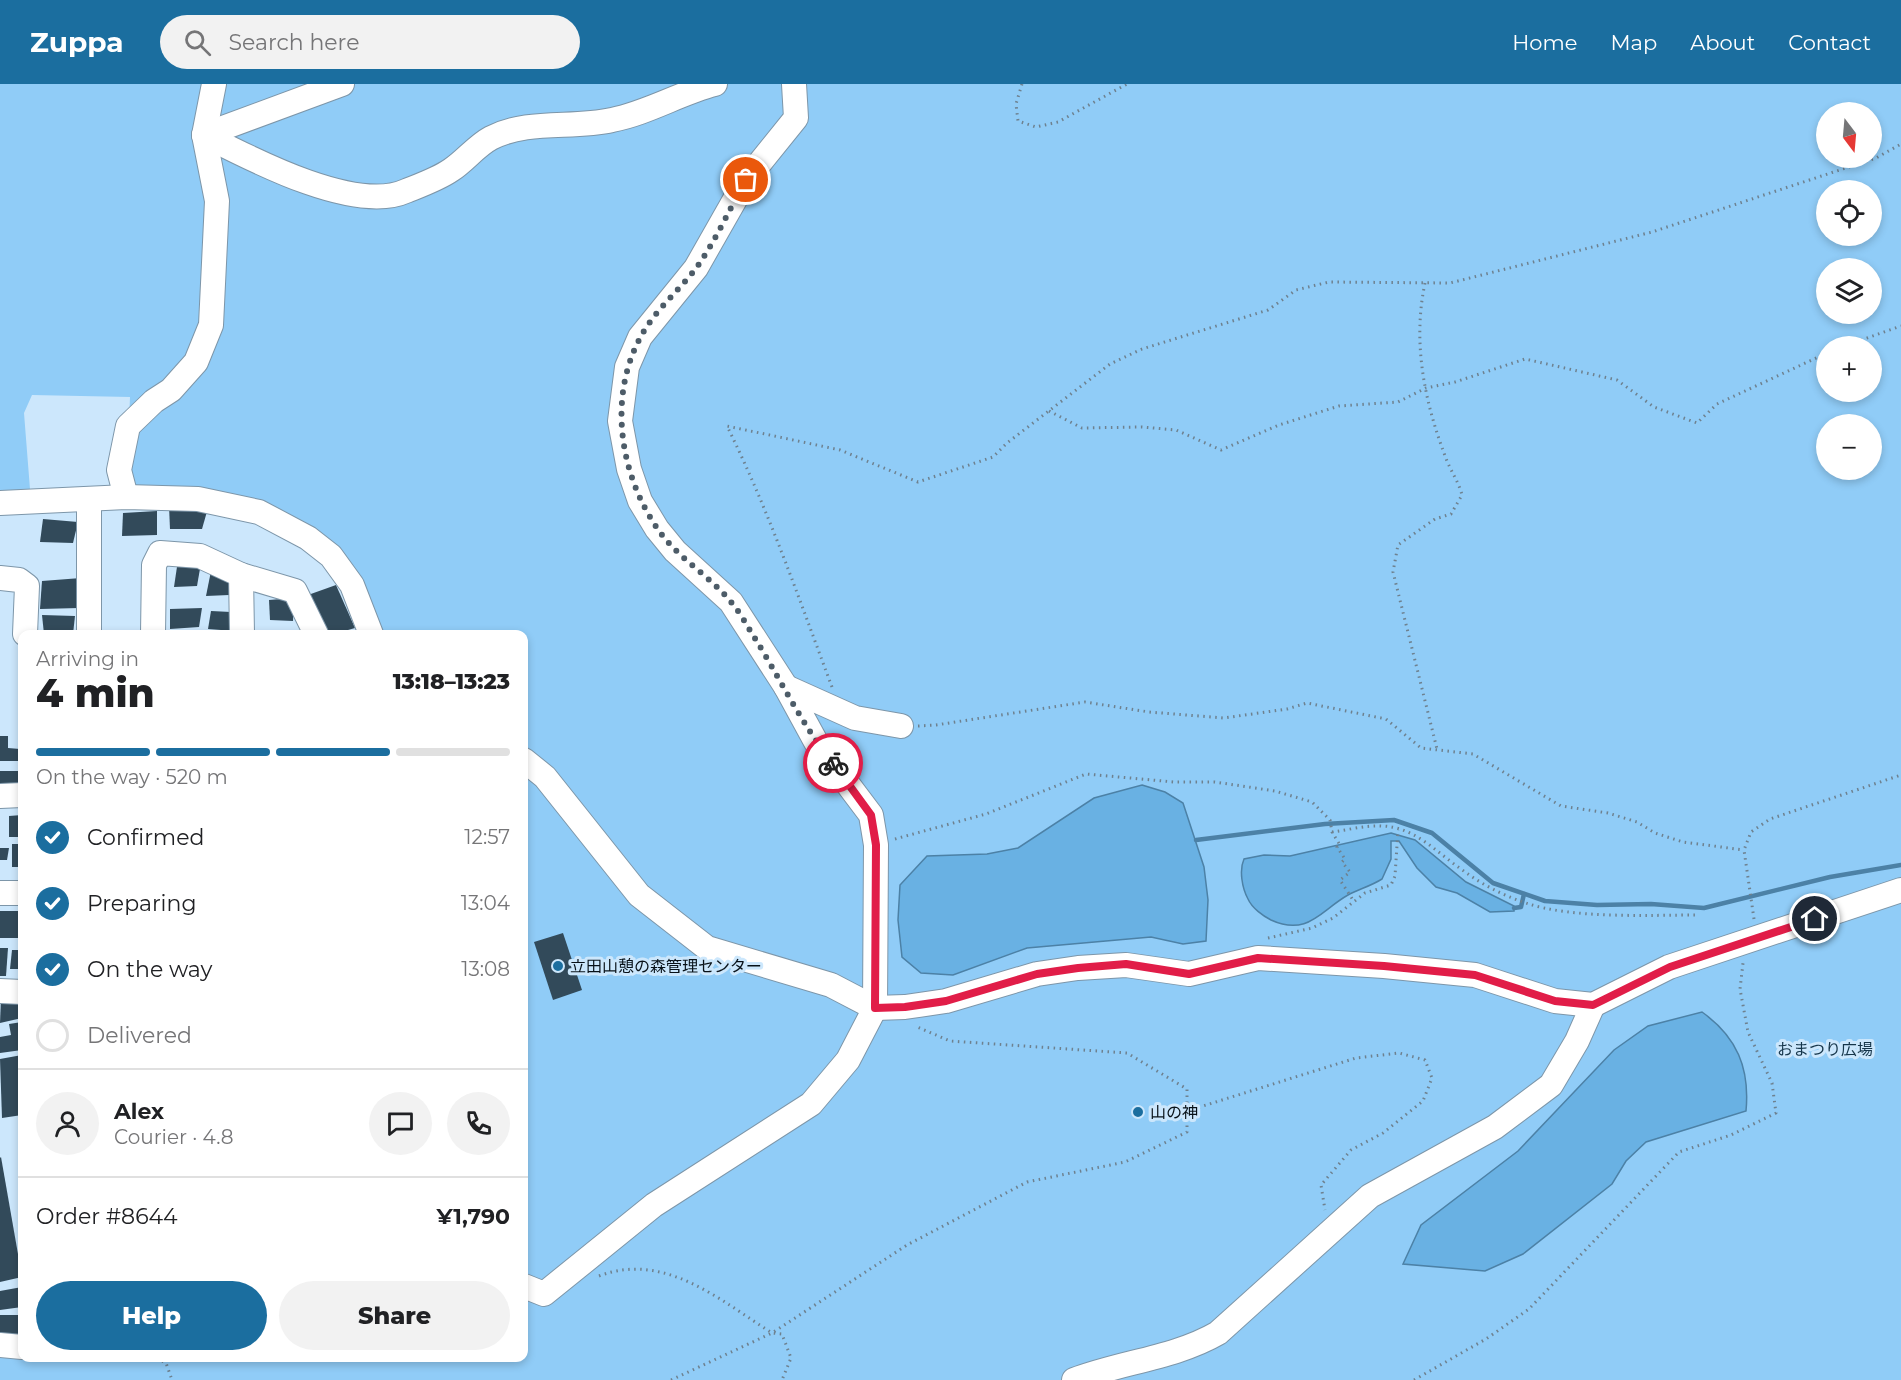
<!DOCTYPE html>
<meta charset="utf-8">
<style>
body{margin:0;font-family:Montserrat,"Noto Sans JP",sans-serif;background:#f2f2f2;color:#202124;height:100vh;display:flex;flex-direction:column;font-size:22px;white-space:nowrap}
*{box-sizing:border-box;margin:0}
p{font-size:20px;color:#757577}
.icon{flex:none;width:33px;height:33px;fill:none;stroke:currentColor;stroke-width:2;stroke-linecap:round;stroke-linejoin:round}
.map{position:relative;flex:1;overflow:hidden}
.drawer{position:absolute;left:18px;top:546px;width:510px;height:732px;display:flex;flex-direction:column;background:#fff;border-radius:12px;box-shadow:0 3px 9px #0003}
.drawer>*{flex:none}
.needle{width:39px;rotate:164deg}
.buttons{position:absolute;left:1816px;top:18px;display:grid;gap:12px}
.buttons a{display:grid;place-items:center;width:66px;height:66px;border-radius:50%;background:#fff;box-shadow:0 3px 9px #0003;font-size:30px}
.pin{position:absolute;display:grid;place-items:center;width:51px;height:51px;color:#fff;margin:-26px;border:3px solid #fff;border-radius:50%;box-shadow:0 2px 6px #0007}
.courier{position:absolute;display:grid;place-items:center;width:60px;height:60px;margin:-30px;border:4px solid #e11d48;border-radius:50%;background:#fff;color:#222;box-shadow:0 2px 8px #0007}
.overview em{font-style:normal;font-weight:800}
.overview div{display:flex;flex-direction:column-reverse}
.overview{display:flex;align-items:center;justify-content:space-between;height:102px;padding:0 18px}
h1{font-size:39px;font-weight:800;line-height:45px}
.bar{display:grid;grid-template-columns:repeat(4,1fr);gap:9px 6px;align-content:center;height:72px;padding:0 18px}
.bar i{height:8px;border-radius:4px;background:#e0e0e0}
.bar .active{background:#1b6e9f}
.bar p{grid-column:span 4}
.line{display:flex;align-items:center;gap:15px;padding:0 18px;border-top:2px solid #e0e0e0}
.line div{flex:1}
.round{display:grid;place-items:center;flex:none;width:63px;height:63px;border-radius:32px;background:#f2f2f2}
ol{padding:0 18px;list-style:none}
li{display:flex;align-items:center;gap:18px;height:66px}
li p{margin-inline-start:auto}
li .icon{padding:6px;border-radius:50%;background:#1b6e9f;color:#fff;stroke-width:4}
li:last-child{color:#757577}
li i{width:33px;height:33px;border:3px solid #e0e0e0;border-radius:50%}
.cta{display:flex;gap:12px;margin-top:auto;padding:12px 18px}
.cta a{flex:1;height:69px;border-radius:36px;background:#1b6e9f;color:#fff;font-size:24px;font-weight:800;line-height:69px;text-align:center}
.cta a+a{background:#f2f2f2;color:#202124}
header{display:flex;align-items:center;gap:36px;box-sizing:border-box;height:84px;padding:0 30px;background:#1b6e9f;color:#fff}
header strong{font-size:28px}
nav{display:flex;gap:33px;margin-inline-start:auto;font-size:21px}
.search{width:420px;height:54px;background:#f2f2f2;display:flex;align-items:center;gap:15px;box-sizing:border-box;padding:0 21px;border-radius:33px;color:#757577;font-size:22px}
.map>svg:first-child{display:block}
</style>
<header>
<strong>Zuppa</strong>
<div class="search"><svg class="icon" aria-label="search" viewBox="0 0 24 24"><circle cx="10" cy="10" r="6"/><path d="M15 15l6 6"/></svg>Search here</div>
<nav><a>Home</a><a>Map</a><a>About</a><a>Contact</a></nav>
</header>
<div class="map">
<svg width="1901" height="1296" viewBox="0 0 1901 1296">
<rect width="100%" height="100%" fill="#cce7fc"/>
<path fill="#90ccf7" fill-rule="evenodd" d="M0,0H1901V1296H0V1261L22,1274H524V550H371L351,501L259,428L126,413L130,313L32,311L24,329L31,418L0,419ZM1827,28H1872V74H1827ZM1827,106H1872V152H1827ZM1827,184H1872V230H1827ZM1827,262H1872V308H1827ZM1827,340H1872V386H1827Z"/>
<g fill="#69b1e3" stroke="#4c81a6" stroke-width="1.5">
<polygon points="1142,701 1165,708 1183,719 1204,783 1208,816 1206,857 1183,860 1151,853 1027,864 953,891 921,889 902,873 898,836 900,801 927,772 987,770 1018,764 1094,714"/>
<path d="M1391,749L1415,756L1466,798L1514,822V827L1490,828L1457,809L1436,803L1417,784L1399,757H1391V775L1382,795C1371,802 1359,805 1348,811C1321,826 1308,853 1271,836C1263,832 1252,824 1248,815C1242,804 1239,786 1244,775L1264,771L1290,772Z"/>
<path d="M1702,928C1737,953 1750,984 1746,1027L1646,1058L1626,1077L1612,1100L1523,1170L1485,1187L1403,1180L1421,1141L1518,1067L1614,966L1648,942Z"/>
</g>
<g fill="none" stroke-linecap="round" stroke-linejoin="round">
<g stroke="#4c81a6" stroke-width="4.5">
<polyline points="1196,756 1325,740 1394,736 1432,749 1493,799 1545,817 1597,821 1651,820 1704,824 1830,793 1901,781"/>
<polyline points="1514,824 1521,823 1524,810"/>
</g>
</g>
<g fill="#324a5a">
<polygon points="169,422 208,424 202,445 170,445"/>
<polygon points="157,427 157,451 122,452 123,429"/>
<polygon points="43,435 78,438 73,459 40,458"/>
<polygon points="178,476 201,479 197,502 174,503"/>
<polygon points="211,487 233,487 229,511 206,512"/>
<polygon points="81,494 79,524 40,525 42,497"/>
<polygon points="336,501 355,544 334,550 321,550 308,511"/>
<polygon points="294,514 293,537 270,536 269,516"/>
<polygon points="202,524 199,543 170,545 170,525"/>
<polygon points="211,527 231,528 234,547 208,545"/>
<polygon points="42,531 75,532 73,550 44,550"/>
<polygon points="0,652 8,652 8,664 20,665 20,677 0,677"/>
<polygon points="0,687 20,687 21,704 0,706"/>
<polygon points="22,731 22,753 9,753 9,732"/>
<rect x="12" y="760" width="10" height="23"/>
<polygon points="0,764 9,764 7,776 0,776"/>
<rect x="0" y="827" width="22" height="27"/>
<polygon points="563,849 582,906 553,916 534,858"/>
<polygon points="0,864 8,864 6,892 0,892"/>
<polygon points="12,866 22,866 22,885 10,885"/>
<polygon points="19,910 22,934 0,939 1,914"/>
<polygon points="22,938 22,966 0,969 0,953 11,951 9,940"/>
<polygon points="22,971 22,1031 2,1034 0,975"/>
<polygon points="1,1073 22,1193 0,1198 0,1074"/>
<polygon points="22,1203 22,1223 0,1226 0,1207"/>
<rect x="0" y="1231" width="22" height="24"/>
</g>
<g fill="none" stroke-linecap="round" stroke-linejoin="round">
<defs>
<g id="minor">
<path d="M204,51C251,75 355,130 406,107C421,101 438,95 451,86C465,77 476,62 491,54C528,35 572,45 612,36C648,29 680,9 715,0"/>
<polyline points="204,51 342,0"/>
<polyline points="126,413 119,386 128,342 154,317 171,306 196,278 211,241 217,117 204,51 214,0"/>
<polyline points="0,419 126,413 198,415 259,428 308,454 331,472 352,501 371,550"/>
<polyline points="241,491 242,550"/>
<polyline points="0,494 19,496 27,502 25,550"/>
<polyline points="89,550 89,415"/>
<polyline points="153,550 154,481 160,469 200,472 241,491 295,507 316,550"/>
<polyline points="786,603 731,518 675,467 657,445 640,417 629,385 620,337 627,283 640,253 696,184 746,96 796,34 794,0"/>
<polyline points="524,676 545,693 639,811 707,864 831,901 875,924 905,923 946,917 1037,890 1078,884 1126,881 1189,890 1258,874 1384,882 1475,891 1555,917 1593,921 1669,883 1901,806"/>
<polyline points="0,712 22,711"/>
<polyline points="0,809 22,809"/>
<polyline points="0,907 22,908"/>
<polyline points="524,1202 544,1210 654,1121 811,1020 848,976 875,924 876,761 871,731 816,658 786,603 855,634 901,642"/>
<polyline points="0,1261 22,1263"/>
<path d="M1074,1296C1121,1278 1175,1274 1218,1249L1370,1112L1495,1043L1551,1001L1577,957L1593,921"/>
</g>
</defs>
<use href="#minor" stroke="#7d96a9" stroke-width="26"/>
<g stroke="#6e818f" stroke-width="3" stroke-dasharray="1.5 4.5" stroke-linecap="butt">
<polyline points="1022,0 1016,20 1018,37 1036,43 1058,38 1127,0"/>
<path d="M1425,199C1412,260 1425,320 1447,377C1452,389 1459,399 1462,411L1451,430L1435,435L1398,461L1393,488L1437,665"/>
<polyline points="1844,262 1901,242"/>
<polyline points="1049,327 1082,344 1142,343 1176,346 1221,366 1279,341 1339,322 1398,318 1426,304 1455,298 1525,275 1617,296 1654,323 1697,339 1717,320 1827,269"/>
<path d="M832,603C799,515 769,427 727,342L840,366L918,398L993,373L1007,359L1110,280L1142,265L1268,226L1296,206L1329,198L1450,199L1652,148L1876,74L1901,60"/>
<polyline points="918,642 936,641 1085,618 1149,628 1224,634 1287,625 1307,619 1386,635 1421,664 1473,670 1561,722 1608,729 1637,738 1655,749 1683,758 1744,766"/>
<path d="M1332,748C1348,746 1366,741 1382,742C1415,743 1436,768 1461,785C1481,800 1502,811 1526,819C1572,835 1649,831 1699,831"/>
<polyline points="895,755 986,730 1086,690 1174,698 1215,698 1275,707 1312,718 1330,736 1332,748 1340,761 1337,763 1345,775 1342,778 1350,788 1340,796 1353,816"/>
<polyline points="1754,835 1744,766 1751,748 1770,735 1901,691"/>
<polyline points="1268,854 1312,844 1333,834 1365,809 1391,801 1395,792 1398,746"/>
<polyline points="1187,1027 1356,974 1399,969 1425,976 1432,994 1423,1017 1383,1049 1351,1066 1321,1101 1325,1126"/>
<path d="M599,1192C664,1167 720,1216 772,1249L782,1250L791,1274L782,1296"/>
<polyline points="157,1274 166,1279 172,1296"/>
<polyline points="671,1296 772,1249 907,1161 1027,1098 1125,1078 1187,1048 1187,1005 1127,969 950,957 915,942"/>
<polyline points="1414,1296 1486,1255 1529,1225 1679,1068 1731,1051 1776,1029 1772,999 1748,948 1740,905 1743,879"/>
</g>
<use href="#minor" stroke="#fff" stroke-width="24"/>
</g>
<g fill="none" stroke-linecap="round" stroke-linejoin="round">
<path stroke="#4d5c68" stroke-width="6" stroke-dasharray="0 10.8" d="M746,96C730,124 716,156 697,183C679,207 654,227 640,254C608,314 620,390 657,444C677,474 709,491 731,518C739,527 745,538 751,548C778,590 802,642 833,679"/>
<polyline stroke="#e11d48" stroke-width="8" points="833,679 871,731 876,761 875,924 905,923 946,917 1037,890 1078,884 1126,880 1189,890 1258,874 1384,882 1475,891 1555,917 1593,921 1670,883 1815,835"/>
</g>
<g fill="#1b6e9f" stroke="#cce7fc" stroke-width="2">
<circle cx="558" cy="882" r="6"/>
<circle cx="1138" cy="1028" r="6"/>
</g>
<g text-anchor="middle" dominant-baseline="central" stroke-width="6" stroke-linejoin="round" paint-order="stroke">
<g font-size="16" fill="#081118" stroke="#cce7fc" text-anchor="start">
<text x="570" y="882">立田山憩の森管理センター</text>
<text x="1150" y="1028">山の神</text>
</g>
<g font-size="16" fill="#15354a" stroke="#cce7fc">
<text x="1825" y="965">おまつり広場</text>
</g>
</g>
</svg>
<div class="buttons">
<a><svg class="needle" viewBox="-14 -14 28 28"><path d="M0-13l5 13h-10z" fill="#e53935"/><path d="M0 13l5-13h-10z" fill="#757577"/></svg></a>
<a><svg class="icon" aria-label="locate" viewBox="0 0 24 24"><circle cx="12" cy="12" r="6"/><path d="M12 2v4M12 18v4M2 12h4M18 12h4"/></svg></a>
<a><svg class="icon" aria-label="layers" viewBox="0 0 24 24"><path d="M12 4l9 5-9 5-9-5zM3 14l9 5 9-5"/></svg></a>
<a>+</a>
<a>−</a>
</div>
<div class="pin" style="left:746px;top:96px;background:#ea580c"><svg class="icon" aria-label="bag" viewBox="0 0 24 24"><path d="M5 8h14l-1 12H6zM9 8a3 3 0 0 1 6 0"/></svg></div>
<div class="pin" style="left:1815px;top:835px;background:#1f2937"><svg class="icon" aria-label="home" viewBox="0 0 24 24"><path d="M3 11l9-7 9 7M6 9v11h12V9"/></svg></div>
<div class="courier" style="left:833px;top:679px"><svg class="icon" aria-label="bike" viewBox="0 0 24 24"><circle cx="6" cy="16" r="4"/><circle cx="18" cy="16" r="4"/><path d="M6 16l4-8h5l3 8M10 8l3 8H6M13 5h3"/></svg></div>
<section class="drawer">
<div class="overview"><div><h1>4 min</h1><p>Arriving in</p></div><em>13:18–13:23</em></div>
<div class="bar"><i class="active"></i><i class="active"></i><i class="active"></i><i></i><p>On the way · 520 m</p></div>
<ol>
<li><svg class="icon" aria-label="check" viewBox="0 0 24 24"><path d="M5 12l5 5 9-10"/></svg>Confirmed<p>12:57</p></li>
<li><svg class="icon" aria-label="check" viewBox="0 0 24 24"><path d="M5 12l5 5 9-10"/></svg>Preparing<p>13:04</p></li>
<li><svg class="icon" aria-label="check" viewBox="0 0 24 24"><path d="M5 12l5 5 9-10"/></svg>On the way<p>13:08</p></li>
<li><i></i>Delivered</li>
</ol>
<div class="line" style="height:108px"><a class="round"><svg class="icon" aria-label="person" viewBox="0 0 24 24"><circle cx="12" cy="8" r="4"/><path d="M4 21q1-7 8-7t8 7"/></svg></a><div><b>Alex</b><p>Courier · 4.8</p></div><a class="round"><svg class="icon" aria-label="chat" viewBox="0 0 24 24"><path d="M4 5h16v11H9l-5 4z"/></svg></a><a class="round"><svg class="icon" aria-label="phone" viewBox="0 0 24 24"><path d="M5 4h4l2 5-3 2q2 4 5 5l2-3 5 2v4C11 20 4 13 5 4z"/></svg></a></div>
<div class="line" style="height:78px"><div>Order #8644</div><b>¥1,790</b></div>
<div class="cta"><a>Help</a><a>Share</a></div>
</section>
</div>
